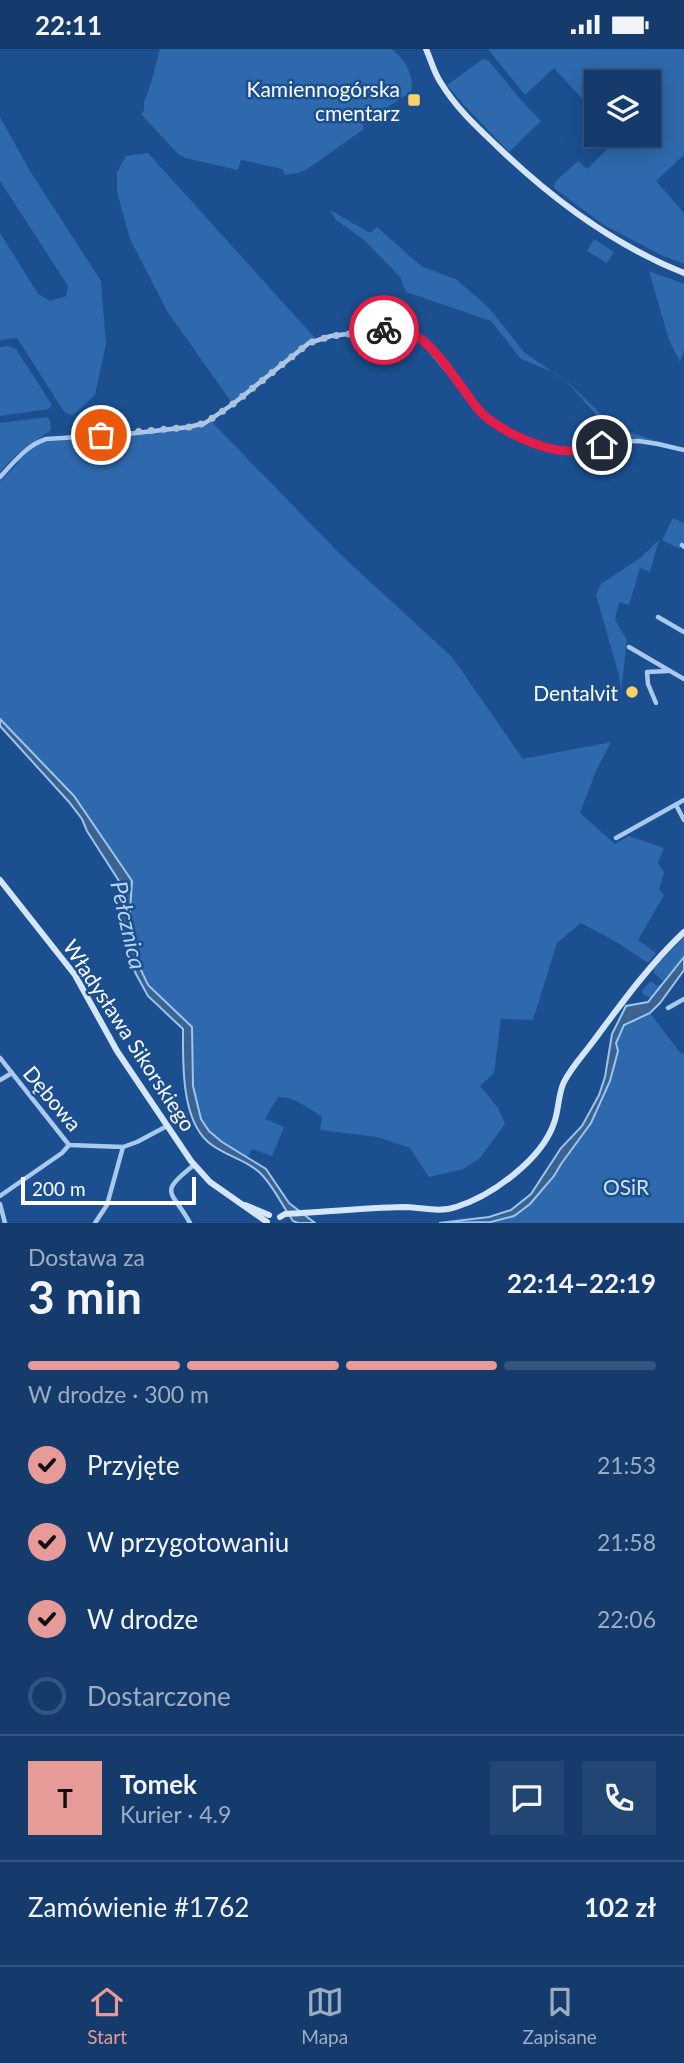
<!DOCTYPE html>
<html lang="pl">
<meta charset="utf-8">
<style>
body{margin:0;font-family:Lato,sans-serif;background:#214673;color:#f1f3f6;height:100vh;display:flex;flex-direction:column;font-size:26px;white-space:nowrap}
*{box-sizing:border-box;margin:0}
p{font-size:23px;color:#9dadc1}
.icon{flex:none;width:38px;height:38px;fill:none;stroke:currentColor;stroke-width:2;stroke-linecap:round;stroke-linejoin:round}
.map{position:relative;height:1174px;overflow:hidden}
.drawer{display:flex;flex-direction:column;background:#143b6b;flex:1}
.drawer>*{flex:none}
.buttons{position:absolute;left:584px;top:21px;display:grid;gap:14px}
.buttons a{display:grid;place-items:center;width:77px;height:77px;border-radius:0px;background:#143b6b;box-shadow:0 4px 18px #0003,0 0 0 2px #33557e;font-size:35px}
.scale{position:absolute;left:21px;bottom:18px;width:175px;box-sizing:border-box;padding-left:7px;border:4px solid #fff;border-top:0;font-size:19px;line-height:24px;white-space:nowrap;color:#fff;-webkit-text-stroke:5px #1b4f8f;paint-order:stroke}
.pin{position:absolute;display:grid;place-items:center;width:60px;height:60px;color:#fff;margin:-30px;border:4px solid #fff;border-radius:50%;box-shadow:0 2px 7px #0007}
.courier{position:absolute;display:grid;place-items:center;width:70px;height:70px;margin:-35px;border:5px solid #e11d48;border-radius:50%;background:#fff;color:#222;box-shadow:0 2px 9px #0007}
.summary em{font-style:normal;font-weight:700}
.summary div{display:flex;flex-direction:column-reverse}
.summary{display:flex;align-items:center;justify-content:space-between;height:119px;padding:0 28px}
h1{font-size:46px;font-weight:700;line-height:52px}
.bar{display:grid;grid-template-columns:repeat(4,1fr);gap:10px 7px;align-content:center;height:84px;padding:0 28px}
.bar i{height:9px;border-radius:5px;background:#33557e}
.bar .selected{background:#e69b98}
.bar p{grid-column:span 4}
.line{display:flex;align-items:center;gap:18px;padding:0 28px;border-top:2px solid #33557e}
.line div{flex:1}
.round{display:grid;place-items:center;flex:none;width:74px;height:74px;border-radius:0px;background:#214673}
ol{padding:0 28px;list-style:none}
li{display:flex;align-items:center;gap:21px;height:77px}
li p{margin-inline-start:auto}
li .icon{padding:7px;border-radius:50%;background:#e69b98;color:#111;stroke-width:4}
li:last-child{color:#9dadc1}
li i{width:38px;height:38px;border:4px solid #33557e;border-radius:50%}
.status{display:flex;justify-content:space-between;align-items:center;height:49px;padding:0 35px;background:#143b6b;direction:ltr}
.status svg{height:19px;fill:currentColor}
.tab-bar{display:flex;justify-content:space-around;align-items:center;height:98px;border-top:2px solid #33557e;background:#143b6b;font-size:19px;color:#9dadc1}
.tab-bar a{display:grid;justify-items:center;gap:4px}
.tab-bar .selected{color:#e69b98}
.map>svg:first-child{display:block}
</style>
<div class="status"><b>22:11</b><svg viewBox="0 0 49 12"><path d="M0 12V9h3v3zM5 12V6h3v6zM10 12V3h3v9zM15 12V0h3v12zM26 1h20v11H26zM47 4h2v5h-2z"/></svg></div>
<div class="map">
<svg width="684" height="1174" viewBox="0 0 684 1174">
<rect width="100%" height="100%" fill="#1b4f8f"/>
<g fill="#2e69ad">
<path d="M160,0H391C404,7 415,28 411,43L369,70L361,59L354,64L361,75L363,74L364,80L306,121L298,124L285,126L282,120L241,111L238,121L185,109L178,105L141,65L144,62V52C150,43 156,13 160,0Z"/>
<polygon points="488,0 684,0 684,106 656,132 684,164 684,215 661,206 604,176 554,139 555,133 578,112 587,120 618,90 615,86 649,86 649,33 597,33 597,66 554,19 525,46"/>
<polygon points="483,10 488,11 520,50 541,72 509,103 463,55 447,36"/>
<polygon points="0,68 30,122 101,232 106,295 95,346 72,367 70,365 65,364 17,289 0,291 0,184 38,245 50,252 66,247 68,237 0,132"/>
<polygon points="148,104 315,289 309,293 232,354 167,262 130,190 117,143 117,123 126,107"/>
<polygon points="330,161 370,184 377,178 421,217 457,231 488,258 525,304 570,335 606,370 629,383 669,396 623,391 607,393 608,384 605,376 568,334 550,322 521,310 491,272 406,243 400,228 364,191 336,171"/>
<polygon points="594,190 614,203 607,214 587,202"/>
<polygon points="649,222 684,235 684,301 680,313 669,291"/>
<polygon points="8,297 16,300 52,356 49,360 0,367 0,298"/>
<polygon points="47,368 50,371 51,381 18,404 0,423 0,374"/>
<path d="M211,372L340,505L452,608L523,710L611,693L596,722L580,764L615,795L629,787L664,799L658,814L664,823L659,841L664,846L638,891L656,904L648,914L618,894L581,874L557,894L533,971L501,970L494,1024L480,1037L498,1059L505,1075L479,1110L463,1120L429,1128L410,1099L377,1088L320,1081L322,1068C308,1059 295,1048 278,1048L265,1070L284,1078L272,1107L252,1100L248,1108C235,1101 222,1094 211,1084C188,1060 192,1008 192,978L148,936L139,917L129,878L132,832L74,747L0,670V432L19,413L16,412L41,393L189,380Z"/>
<polygon points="673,469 684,474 684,492 680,500 662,491"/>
<polygon points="659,491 650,523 640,519 629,556 619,553 615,571 627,591 621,642 619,626 596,546 601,535 640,509"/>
<polygon points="684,888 684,908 652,950 643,945 642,941 654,929 651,932 657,937 664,933 654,924 654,919"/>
<polygon points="650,964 681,1005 684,1004 684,1174 484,1174 514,1167 554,1127 561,1115 591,1074 610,1032 616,994 624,976"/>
</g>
<g fill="#3c6290" stroke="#9cc4f0" stroke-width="2">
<path d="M0,670L74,747L132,832L129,878L139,917L148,936L192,978L193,1037L201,1070L209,1082L222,1093L266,1120L289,1154L315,1174H298L293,1172C283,1158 275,1140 263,1127C249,1111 224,1107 208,1093C181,1069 183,1014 183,980L148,947L136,925L126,900L121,873L119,832L87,782L82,770L69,753L0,677Z"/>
<polygon points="684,908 684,921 660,954 650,964 624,976 616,994 618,1002 610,1032 591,1074 561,1115 554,1127 530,1155 514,1167 491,1173 439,1174 489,1168 511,1161 531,1145 561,1099 582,1077 599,1046 605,1028 612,985 626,957 648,953"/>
</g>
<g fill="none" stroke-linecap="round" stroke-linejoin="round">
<g stroke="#a9c9ee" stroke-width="4.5">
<path d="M0,428C14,413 27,396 46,390L127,385L189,378L205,374L233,355L309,294L331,287L380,281L406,283L421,290L484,366L506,381L537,396L553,400L574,403L615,393L639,392L658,395L684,401"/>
<polyline points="682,496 684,498"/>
<polyline points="658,568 684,583"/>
<polyline points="629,598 684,630"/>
<polyline points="656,654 648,635 647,623 668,622"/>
<polyline points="676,756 684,771"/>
<polyline points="616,789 684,751"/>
<polyline points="668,959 684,950"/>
<polyline points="0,1009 69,1096 123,1098 137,1093 167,1077"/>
<polyline points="0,1031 12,1024"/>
<polyline points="0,1147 62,1104 69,1096"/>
<polyline points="0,1155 5,1174"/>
<polyline points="95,1174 107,1156 123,1098"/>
<path d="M190,1174C172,1141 157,1145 194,1116"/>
</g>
<g stroke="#d6e6fa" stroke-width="6">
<path d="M426,0C431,11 434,24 441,34C456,59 478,79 498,98C553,151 613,196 684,224"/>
<polyline points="0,831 75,926 117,1002 191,1112 210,1133 267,1173"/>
<polyline points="245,1156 269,1166"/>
<path d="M280,1168L285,1165C324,1163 364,1159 403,1158C420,1158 439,1164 456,1158C492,1147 542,1110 554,1074C559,1061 558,1045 564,1033C571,1019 583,1006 592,994C621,955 649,916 684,883"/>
</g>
</g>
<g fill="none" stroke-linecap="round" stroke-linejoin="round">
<polyline stroke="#afc1d8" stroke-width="7" stroke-dasharray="0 12.6" points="101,386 189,378 205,374 233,355 309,294 331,287 384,281"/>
<path stroke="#e11d48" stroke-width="9" d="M384,281C392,281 402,281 410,284C435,293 461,340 478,360C496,381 543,402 570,402C581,403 592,399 602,396"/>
</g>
<g fill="#ffd166" stroke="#1b4f8f" stroke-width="2.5">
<rect x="407" y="44" width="14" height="14" rx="3.5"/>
<circle cx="632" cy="643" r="7"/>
</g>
<g text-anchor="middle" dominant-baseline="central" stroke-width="5" stroke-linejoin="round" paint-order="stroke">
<g font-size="21" fill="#fff" stroke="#1b4f8f" text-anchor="end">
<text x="400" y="39">Kamiennogórska<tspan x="400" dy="24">cmentarz</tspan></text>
<text x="618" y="643">Dentalvit</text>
</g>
<g font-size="21" fill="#fff" stroke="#1b4f8f">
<text transform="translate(130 986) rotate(57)">Władysława Sikorskiego</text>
<text transform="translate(53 1049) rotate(50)">Dębowa</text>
</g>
<g font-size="21" fill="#cfe3fa" stroke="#1b4f8f">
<text x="626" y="1137">OSiR</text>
</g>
<g font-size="23" font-style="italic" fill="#b5d3f5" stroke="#1b4f8f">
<text transform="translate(129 876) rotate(77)">Pełcznica</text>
</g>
</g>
</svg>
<div class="buttons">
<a><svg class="icon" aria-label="layers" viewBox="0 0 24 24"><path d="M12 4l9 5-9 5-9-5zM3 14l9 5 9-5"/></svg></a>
</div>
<div class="scale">200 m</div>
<div class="pin" style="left:101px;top:386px;background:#ea580c"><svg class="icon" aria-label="bag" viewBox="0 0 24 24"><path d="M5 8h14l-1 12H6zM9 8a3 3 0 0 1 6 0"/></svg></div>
<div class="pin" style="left:602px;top:396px;background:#1f2937"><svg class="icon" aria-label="home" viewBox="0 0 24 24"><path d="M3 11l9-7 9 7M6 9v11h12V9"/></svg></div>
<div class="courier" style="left:384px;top:281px"><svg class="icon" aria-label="bike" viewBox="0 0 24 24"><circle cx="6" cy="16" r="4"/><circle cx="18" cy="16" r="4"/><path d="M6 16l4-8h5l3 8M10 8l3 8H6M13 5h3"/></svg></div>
</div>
<section class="drawer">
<div class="summary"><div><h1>3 min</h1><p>Dostawa za</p></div><em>22:14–22:19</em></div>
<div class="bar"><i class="selected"></i><i class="selected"></i><i class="selected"></i><i></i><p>W drodze · 300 m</p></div>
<ol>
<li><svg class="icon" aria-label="check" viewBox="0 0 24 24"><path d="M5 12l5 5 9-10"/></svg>Przyjęte<p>21:53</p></li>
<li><svg class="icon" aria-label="check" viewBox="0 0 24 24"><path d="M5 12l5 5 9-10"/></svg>W przygotowaniu<p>21:58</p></li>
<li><svg class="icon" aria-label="check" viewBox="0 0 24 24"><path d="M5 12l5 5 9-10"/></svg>W drodze<p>22:06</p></li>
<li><i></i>Dostarczone</li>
</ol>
<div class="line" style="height:126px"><b class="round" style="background:#e69b98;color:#111">T</b><div><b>Tomek</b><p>Kurier · 4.9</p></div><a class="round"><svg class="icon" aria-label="chat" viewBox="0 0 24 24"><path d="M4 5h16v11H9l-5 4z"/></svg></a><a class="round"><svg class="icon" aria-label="phone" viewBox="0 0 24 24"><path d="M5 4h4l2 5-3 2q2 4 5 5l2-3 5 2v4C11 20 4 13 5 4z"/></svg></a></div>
<div class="line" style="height:91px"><div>Zamówienie #1762</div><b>102 zł</b></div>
</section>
<nav class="tab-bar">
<a class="selected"><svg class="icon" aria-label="home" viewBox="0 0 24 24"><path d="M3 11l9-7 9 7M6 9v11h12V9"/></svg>Start</a>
<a><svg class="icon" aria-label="map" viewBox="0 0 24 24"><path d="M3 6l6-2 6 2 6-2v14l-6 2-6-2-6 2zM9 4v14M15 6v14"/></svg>Mapa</a>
<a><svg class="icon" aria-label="saved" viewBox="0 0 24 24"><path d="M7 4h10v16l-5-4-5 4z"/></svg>Zapisane</a>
</nav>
